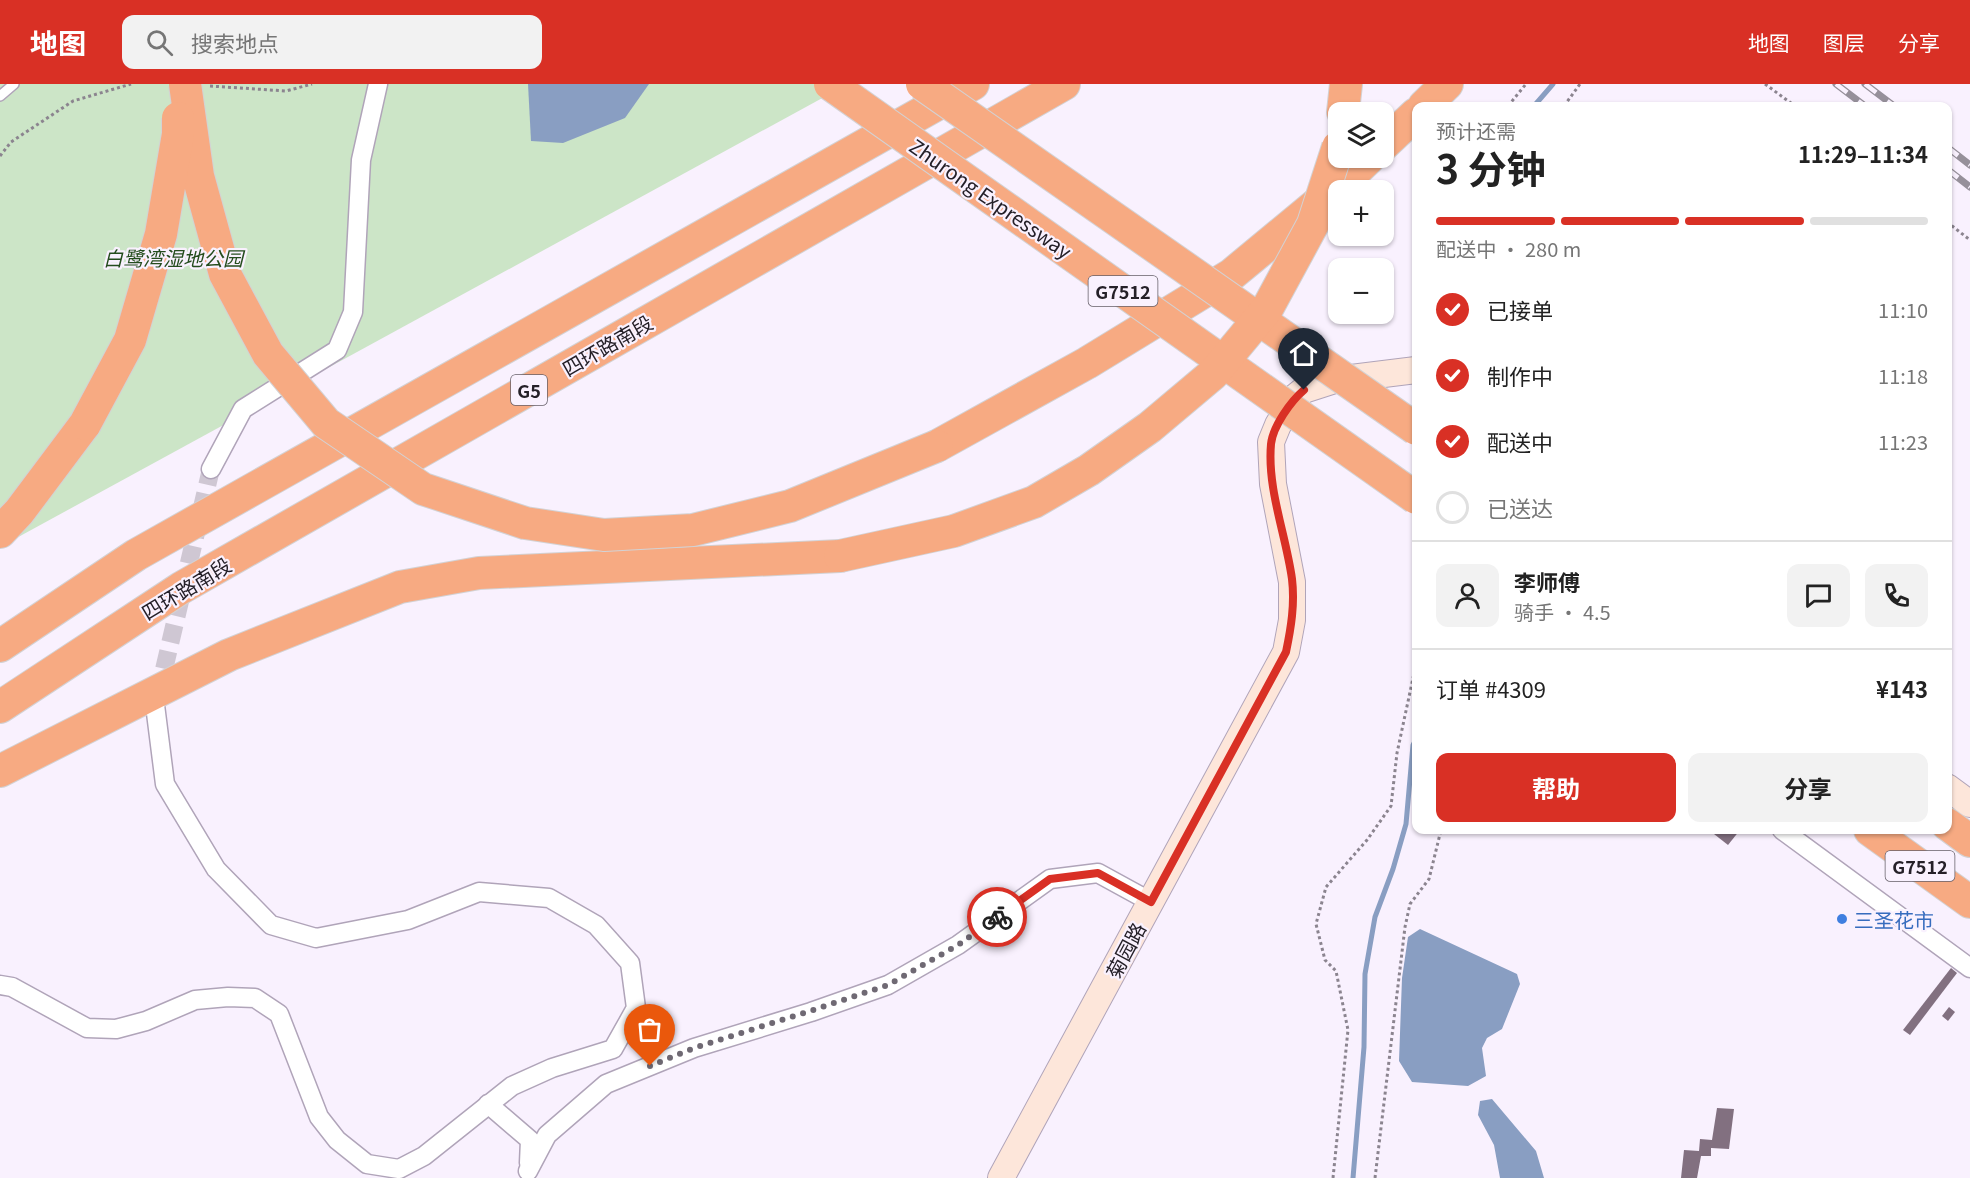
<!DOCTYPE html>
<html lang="zh">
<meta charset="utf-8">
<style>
body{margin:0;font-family:Georgia,"Noto Sans SC",serif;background:#f2f2f2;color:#222;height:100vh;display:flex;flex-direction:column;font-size:22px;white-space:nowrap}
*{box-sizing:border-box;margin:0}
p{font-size:20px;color:#767676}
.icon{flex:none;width:33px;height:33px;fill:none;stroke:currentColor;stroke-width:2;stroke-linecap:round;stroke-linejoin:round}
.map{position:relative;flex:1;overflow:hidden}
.panel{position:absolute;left:1412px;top:18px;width:540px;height:732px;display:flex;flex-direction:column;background:#fff;border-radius:12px;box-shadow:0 2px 4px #0004}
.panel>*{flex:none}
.controls{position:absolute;left:1328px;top:18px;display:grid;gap:12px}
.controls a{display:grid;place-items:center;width:66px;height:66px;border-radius:12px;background:#fff;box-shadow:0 2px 4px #0004;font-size:30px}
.pin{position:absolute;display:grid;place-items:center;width:51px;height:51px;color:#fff;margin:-62px -26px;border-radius:50% 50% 50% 0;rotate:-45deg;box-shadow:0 0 6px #0007}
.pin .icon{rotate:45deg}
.courier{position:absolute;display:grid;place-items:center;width:60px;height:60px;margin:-30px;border:4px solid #d93025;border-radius:50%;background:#fff;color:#222;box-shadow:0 2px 8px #0007}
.summary em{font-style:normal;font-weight:700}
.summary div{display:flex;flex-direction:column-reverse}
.summary{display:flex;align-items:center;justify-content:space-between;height:102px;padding:0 24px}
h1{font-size:39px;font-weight:700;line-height:45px}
.bar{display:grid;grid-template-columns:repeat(4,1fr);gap:9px 6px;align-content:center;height:72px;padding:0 24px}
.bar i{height:8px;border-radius:4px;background:#e0e0e0}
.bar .selected{background:#d93025}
.bar p{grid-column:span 4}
.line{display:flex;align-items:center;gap:15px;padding:0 24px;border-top:2px solid #e0e0e0}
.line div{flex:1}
.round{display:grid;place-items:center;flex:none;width:63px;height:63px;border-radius:12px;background:#f2f2f2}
ol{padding:0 24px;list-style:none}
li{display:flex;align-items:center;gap:18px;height:66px}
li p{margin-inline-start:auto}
li .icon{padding:6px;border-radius:50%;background:#d93025;color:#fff;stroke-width:4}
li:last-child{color:#767676}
li i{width:33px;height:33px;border:3px solid #e0e0e0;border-radius:50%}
.action{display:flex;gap:12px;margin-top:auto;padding:12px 24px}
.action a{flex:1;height:69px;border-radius:12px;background:#d93025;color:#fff;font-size:24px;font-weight:700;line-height:69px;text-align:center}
.action a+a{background:#f2f2f2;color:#222}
header{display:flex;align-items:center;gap:36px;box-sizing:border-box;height:84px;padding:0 30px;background:#d93025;color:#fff}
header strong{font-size:28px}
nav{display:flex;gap:33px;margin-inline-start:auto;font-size:21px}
.search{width:420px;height:54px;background:#f2f2f2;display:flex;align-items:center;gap:15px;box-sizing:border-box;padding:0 21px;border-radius:12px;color:#767676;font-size:22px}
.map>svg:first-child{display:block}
</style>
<header>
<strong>地图</strong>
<div class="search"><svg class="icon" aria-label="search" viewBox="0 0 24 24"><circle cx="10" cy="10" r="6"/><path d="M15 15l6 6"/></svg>搜索地点</div>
<nav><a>地图</a><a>图层</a><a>分享</a></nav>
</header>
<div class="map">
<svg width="1970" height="1094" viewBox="0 0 1970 1094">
<rect width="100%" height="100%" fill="#f9f1fe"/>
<polygon fill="#cce5c7" points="0,0 848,0 0,463"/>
<g fill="#899ec2">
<polygon points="528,0 649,0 625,34 563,59 531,57"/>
<polygon points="1420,845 1517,890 1520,900 1502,945 1487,954 1482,964 1486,992 1468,1002 1412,998 1399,977 1402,894 1408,853"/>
<polygon points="1492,1015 1536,1067 1544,1094 1500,1094 1494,1061 1478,1031 1480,1017"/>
</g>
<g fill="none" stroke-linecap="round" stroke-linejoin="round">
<g stroke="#899ec2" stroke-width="5">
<polyline points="1534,22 1553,0"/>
<polyline points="1353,1094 1364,963 1365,890 1375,833 1393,785 1406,740 1413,661 1416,655"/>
</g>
</g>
<g fill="#827080">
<polygon points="1717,746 1740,746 1728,761 1714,750"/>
<polygon points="1951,884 1957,889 1910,951 1903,946"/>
<polygon points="1949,923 1955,928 1948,937 1942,932"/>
<polygon points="1717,1024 1734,1025 1729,1065 1711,1064 1711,1072 1701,1072 1697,1094 1681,1094 1684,1066 1699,1067 1700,1055 1712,1056"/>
</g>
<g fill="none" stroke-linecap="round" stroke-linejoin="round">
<polyline stroke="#cfc7d3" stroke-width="18" stroke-dasharray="18 9" stroke-linecap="butt" points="158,611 211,385"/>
<defs>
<polyline id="lane" points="0,12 14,0"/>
<g id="street">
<polyline points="211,385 243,325 337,266 353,228 361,76 378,0"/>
<polyline points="1782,746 1970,884"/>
<polyline points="0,901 12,903 87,944 116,945 146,937 195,916 228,913 255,914 279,930 319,1033 337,1056 367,1080 399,1085 424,1072 512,1002 552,984 613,965 636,924 630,879 596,841 549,814 479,808 408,836 316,854 271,841 216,785 165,700 155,621"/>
<polyline points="488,1020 530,1056 529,1079"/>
<polyline points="528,1087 547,1051 606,1000 694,964 811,928 888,901 958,861 1050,795 1098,789 1151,818"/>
</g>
<g id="secondary">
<polyline points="1947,703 1970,720"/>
<polyline points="1001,1094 1286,568 1292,536 1292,498 1273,400 1271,358 1278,341 1294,314 1304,306 1335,296 1416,286"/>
</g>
<g id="highway">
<polyline points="1424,22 1447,0"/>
<polyline points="1343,28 1346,0"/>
<polyline points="1383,61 1416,30"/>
<polyline points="937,362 1087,279 1231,191 1347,95 1369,74"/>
<polyline points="0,448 19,428 85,340"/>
<polyline points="0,562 136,471 973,0"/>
<polyline points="0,623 181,504 1064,0"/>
<polyline points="0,687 229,571 400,503 479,489 840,472"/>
<polyline points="1947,740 1970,757"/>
<polyline points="1870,746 1970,818"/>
</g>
</defs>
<use href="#lane" stroke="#b0a4b9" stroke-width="12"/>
<use href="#street" stroke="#b0a4b9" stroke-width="21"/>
<use href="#secondary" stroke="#b0a4b9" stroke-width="28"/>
<use href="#highway" stroke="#d3d2d4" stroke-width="34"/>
<g stroke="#8b848f" stroke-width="3" stroke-dasharray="3 3" stroke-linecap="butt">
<polyline points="1765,0 1795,22"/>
<polyline points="210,2 286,7 312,0"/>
<polyline points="1508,22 1526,0"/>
<polyline points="1564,22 1580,0"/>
<polyline points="0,72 11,58 73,17 131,0"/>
<polyline points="1947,138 1970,156"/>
<polyline points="1333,1094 1348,946 1336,887 1325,876 1316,840 1326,803 1367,756 1391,722 1397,669 1416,580"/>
<polyline points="1375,1094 1405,843 1410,820 1429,795 1441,746"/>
</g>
<use href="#lane" stroke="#fff" stroke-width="9"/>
<use href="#street" stroke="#fff" stroke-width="18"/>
<use href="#secondary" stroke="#fde6da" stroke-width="26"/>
<use href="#highway" stroke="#f7aa82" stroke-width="32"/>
<defs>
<g id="rail">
<polyline points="1836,0 1865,22"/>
<polyline points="1865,0 1894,22"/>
<polyline points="1947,63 1970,81"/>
<polyline points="1947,85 1970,103"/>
</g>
</defs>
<use href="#rail" stroke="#96909a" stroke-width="7"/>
<use href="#rail" stroke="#f9f1fe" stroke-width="4.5" stroke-dasharray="14" stroke-linecap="butt"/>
<defs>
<g id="highway-bridge">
<polyline points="185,0 198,92 225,190 268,270 326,339 423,405 525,439 604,451 693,446 790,422 937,362"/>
<polyline points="830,0 1416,414"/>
<polyline points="922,0 1416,345"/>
<polyline points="85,340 130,256 161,150 178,50 178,34"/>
<polyline points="840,472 954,447 1034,418 1089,386 1150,343 1213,290 1267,225 1313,140 1338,63"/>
</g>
</defs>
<use href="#highway-bridge" stroke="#d3d2d4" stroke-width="34" stroke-linecap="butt"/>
<use href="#highway-bridge" stroke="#f7aa82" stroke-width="32"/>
</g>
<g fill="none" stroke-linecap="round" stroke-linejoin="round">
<polyline stroke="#6f6973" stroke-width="6" stroke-dasharray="0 10.8" points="650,982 694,964 810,927 888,901 958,861 997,833"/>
<path stroke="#d93025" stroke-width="8" d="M997,833L1050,795L1098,789L1151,818L1286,568C1291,544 1295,520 1292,495C1286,451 1267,405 1271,360C1273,342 1291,317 1304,306"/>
</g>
<circle fill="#3f7fe0" stroke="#f9f1fe" stroke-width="2" cx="1842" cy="835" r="6"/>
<g text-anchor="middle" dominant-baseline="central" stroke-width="4.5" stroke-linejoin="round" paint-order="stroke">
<g fill="#f9f1fe" stroke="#655f68" stroke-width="1.5">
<rect x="1088.5" y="192" width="69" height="30" rx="4.5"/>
<rect x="511" y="291" width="36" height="30" rx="4.5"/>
<rect x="1885.5" y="767" width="69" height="30" rx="4.5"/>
</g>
<g font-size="18" font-weight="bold" fill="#252028">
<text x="1123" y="207">G7512</text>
<text x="529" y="306">G5</text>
<text x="1920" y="782">G7512</text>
</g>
<g font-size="20" fill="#252028" stroke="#f9f1fe">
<text transform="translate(991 114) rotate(35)">Zhurong Expressway</text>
<text transform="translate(607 261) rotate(-30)">四环路南段</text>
<text transform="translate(186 504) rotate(-31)">四环路南段</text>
<text transform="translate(1125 866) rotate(-62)">菊园路</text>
</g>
<g font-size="20" font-style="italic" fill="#254d1e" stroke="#f9f1fe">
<text x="173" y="173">白鹭湾湿地公园</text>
</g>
<g font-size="20" fill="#366cbe" stroke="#f9f1fe" text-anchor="start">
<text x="1854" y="835">三圣花市</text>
</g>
</g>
</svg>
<div class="controls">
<a><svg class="icon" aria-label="layers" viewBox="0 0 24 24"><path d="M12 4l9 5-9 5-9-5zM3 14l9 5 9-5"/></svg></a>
<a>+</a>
<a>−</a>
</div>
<div class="pin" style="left:650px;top:982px;background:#ea580c"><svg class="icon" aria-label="bag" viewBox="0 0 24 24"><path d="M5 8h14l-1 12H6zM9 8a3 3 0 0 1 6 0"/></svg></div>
<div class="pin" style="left:1304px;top:306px;background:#1f2937"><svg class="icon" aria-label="home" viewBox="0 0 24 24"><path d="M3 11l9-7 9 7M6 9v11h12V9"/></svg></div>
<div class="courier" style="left:997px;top:833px"><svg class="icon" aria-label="bike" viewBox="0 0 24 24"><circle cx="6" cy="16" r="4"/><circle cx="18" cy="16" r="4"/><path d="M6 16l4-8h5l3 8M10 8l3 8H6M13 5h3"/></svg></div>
<section class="panel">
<div class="summary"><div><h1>3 分钟</h1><p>预计还需</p></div><em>11:29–11:34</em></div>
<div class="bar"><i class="selected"></i><i class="selected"></i><i class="selected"></i><i></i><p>配送中 · 280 m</p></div>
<ol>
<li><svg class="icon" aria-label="check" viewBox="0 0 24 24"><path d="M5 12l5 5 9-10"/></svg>已接单<p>11:10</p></li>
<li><svg class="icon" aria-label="check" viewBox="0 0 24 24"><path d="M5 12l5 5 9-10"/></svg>制作中<p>11:18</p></li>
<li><svg class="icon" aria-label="check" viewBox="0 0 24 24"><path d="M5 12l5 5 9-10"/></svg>配送中<p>11:23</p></li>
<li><i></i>已送达</li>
</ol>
<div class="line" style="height:108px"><a class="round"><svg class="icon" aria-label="person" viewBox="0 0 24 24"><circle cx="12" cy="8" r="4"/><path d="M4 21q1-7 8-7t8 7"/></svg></a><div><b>李师傅</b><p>骑手 · 4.5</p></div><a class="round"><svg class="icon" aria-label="chat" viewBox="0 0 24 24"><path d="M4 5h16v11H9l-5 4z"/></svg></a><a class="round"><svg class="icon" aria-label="phone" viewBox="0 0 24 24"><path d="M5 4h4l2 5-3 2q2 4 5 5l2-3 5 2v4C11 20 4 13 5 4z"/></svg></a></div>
<div class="line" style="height:78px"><div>订单 #4309</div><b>¥143</b></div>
<div class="action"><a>帮助</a><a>分享</a></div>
</section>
</div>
